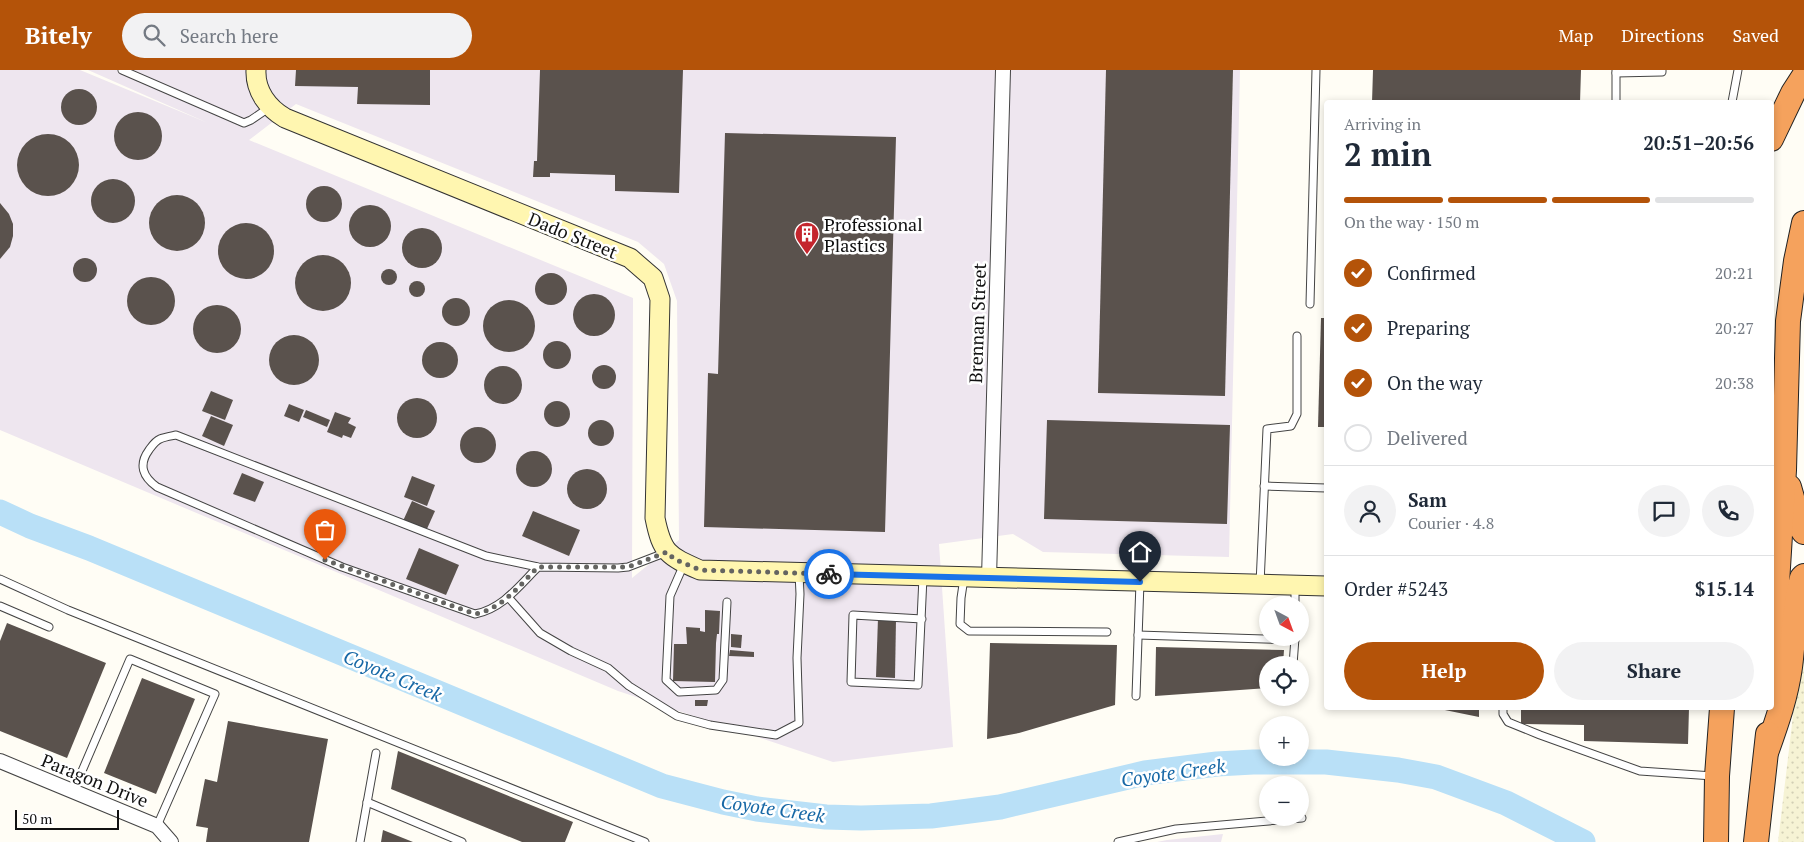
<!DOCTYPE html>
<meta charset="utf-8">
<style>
body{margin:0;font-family:"PT Serif",serif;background:#f2f2f3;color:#1f2937;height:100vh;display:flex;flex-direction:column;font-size:19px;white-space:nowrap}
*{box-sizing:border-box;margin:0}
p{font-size:16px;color:#747a83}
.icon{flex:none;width:28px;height:28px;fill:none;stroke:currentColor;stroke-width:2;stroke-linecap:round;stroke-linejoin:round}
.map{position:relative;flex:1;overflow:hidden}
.drawer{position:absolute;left:1324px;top:30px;width:450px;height:610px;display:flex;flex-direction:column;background:#fff;border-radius:5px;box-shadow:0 2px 8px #0003}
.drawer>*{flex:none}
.needle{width:32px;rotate:139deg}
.controls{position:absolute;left:1259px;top:526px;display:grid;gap:10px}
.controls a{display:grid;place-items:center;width:50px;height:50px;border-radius:50%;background:#fff;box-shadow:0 2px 8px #0003;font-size:25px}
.scale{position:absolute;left:15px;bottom:12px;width:104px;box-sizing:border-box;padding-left:5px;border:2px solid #111;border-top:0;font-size:14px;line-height:18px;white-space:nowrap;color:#111;-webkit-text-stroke:4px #fff;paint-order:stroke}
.pin{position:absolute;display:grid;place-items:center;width:42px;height:42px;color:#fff;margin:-51px -21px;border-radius:50% 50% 50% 0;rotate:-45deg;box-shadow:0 0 5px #0007}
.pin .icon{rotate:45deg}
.courier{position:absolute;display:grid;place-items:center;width:50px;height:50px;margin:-25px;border:4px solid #1a73e8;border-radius:50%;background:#fff;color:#222;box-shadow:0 1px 6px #0007}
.overview em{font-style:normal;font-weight:600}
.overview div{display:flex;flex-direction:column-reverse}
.overview{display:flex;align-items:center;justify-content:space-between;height:85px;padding:0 20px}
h1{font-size:32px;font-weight:600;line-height:38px}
.bar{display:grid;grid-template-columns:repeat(4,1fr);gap:8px 5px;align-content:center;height:60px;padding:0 20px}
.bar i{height:6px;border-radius:4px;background:#e0e1e3}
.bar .current{background:#b45309}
.bar p{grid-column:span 4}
.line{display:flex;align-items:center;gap:12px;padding:0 20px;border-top:1px solid #e0e1e3}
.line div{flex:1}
.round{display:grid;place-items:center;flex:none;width:52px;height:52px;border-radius:26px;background:#f2f2f3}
ol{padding:0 20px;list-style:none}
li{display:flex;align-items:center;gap:15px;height:55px}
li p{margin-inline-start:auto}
li .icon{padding:5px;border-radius:50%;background:#b45309;color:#fff;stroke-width:4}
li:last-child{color:#747a83}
li i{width:28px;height:28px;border:2px solid #e0e1e3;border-radius:50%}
.primary-button{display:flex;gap:10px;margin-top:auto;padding:10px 20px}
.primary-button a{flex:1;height:58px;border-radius:30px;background:#b45309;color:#fff;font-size:20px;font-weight:600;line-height:58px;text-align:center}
.primary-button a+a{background:#f2f2f3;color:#1f2937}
header{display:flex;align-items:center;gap:30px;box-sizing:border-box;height:70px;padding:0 25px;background:#b45309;color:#fff}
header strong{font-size:24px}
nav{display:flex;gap:28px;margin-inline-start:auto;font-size:18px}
.search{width:350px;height:45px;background:#f2f2f3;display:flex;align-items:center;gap:12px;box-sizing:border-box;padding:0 18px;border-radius:28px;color:#747a83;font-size:19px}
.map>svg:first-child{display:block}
</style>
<header>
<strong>Bitely</strong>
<div class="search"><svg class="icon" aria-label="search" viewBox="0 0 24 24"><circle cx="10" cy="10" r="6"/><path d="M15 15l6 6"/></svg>Search here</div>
<nav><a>Map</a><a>Directions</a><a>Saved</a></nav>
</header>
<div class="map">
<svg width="1804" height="772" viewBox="0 0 1804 772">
<defs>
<pattern id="farmland-dots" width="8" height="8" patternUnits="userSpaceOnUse" patternTransform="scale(1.25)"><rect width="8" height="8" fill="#f6f3d4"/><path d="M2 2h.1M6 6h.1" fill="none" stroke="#d2cfb5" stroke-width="1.8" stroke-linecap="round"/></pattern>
</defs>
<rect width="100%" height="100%" fill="#fffdf5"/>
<g fill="#eee6ef" fill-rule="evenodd">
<path d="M0,0H80L208,53L88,0H1240L1229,487L1043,482L1013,464L939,474L953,677L833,692L618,621L0,360ZM296,34L638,172L664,194L677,231L679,470L632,508L633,228L249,70Z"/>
<polygon points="1223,764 1221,772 1157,772 1167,770"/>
</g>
<polygon fill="url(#farmland-dots)" points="1804,553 1804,772 1778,772"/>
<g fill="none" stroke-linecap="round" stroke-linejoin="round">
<polyline stroke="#b9e0f7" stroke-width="25" points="0,442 30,456 89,478 662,716 723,732 757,739 826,747 861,748 931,746 1000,737 1145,703 1217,694 1253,692 1326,692 1398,700 1436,707 1506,733 1583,772"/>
</g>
<g fill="#5a524d">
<polygon points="296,0 430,0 430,35 357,34 358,17 295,16"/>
<polygon points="540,0 683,0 679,123 615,121 615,105 550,103 550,107 533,107 534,91 537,91"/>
<polygon points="1106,0 1233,0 1225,326 1098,323"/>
<polygon points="1373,0 1581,0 1580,32 1372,32"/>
<circle cx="79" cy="37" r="18"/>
<circle cx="138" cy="66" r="24"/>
<polygon points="725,63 896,67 885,462 704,457 708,303 718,304"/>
<circle cx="48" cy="95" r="31"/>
<circle cx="113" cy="131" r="22"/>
<circle cx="324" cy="134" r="18"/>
<circle cx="177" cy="153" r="28"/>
<polygon points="0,133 9,144 13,154 13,166 10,177 0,189"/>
<circle cx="370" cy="156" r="21"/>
<circle cx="246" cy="181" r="28"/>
<circle cx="422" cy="178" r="20"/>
<circle cx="323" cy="213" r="28"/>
<circle cx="85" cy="200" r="12"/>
<circle cx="389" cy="207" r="8"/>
<circle cx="551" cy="219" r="16"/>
<circle cx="151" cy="231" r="24"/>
<circle cx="417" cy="219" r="8"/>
<circle cx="594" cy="245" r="21"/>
<circle cx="456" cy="242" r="14"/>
<circle cx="509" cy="256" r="26"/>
<circle cx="217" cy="259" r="24"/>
<polygon points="1321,248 1326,248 1326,357 1318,357"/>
<circle cx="294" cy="290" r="25"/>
<circle cx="557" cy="285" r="14"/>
<circle cx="440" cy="290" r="18"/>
<circle cx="604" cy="307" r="12"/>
<circle cx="503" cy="315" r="19"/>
<polygon points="211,321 233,330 225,350 202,341"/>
<circle cx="417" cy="348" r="20"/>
<circle cx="557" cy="344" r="13"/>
<polygon points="289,334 304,340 299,352 284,346"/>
<polygon points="306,340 330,350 327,357 303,347"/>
<polygon points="335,342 351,348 348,353 356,357 351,368 343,365 342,368 327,362"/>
<polygon points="211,346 233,355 224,376 202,366"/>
<circle cx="601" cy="363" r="13"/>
<polygon points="1047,350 1230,355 1227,454 1044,449"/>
<circle cx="478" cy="375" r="18"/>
<circle cx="534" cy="399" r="18"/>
<circle cx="587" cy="419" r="20"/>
<polygon points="242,403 264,412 255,432 233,424"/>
<polygon points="412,406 435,415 427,436 404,427"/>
<polygon points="412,431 435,441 426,461 403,451"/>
<polygon points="533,441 580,460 569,486 522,466"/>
<polygon points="419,478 459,495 446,525 406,509"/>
<polygon points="705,540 720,541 719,564 717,564 716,573 715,612 673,611 674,574 687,574 686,557 700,558 700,561 705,562"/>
<polygon points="878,548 896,549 895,608 876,607"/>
<polygon points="7,553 106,593 67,688 0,661 0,571"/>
<polygon points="731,564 742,565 741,578 731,577"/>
<polygon points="990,573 1117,575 1115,635 1019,663 987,669"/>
<polygon points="1156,577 1284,580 1283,595 1268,595 1268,618 1155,626"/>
<polygon points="730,580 754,582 754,587 729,586"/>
<polygon points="142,608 195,629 156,724 104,703"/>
<polygon points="695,630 708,630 707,636 695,636"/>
<polygon points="1435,638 1479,638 1479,647"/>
<polygon points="1521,638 1689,638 1688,674 1584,671 1584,655 1521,654"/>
<polygon points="228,651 328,669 309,772 206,772 208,758 196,756 205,709 217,712"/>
<polygon points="398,681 573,752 565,772 522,772 391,719"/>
<polygon points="383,760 413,772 381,772"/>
</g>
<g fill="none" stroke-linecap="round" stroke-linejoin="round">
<defs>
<g id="lane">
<polyline points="122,0 244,53 251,50 270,37"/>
<polyline points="1616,3 1662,2 1662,0"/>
<polyline points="1616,32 1616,0"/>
<polyline points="1732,32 1738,0"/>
<polyline points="1310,234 1316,0"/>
<polyline points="1264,416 1326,418"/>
<polyline points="684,494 670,526 666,610 679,622 716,620 723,610 727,532"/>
<path d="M538,497C519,516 502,539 475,544L342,497L157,417C143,407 138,395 149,380C152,376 155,371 160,369C164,367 171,366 176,365L486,486L538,497L618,498L628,497L667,482"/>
<polyline points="964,508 961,528 960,554 969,561 1107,562"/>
<polyline points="0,509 68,540 645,772"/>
<polyline points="1260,514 1267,359 1291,356 1297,344 1297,266"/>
<polyline points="1295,516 1295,535"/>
<polyline points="508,527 540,563 571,581 608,598 629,616 677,646 710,655 776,665 799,653 797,588 800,524 799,503"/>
<polyline points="0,536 49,557"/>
<polyline points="922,549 853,545 851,612 918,615 923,507"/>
<polyline points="1138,565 1295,570"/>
<polyline points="1293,595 1295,568"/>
<polyline points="1136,626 1140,512"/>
<polyline points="1503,638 1503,644 1508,652 1540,665 1640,701 1713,706"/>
<polyline points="73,722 130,589 215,624 157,756"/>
<polyline points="367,732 462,772"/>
<polyline points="360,772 376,683"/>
<polyline points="1118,772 1176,759 1302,748"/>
</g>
<g id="street">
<polyline points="989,508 1003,0"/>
<polyline points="0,691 157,756 171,772"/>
</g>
<path id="secondary" d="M256,0C255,21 268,38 285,48L630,188L653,208L660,229L655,448C662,483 668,486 700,500L1326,516"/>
<g id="highway">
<polyline points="1771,69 1793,23 1804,6"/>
<polyline points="1789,417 1800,456 1804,462"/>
<polyline points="1771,611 1784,400 1788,251 1796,191 1804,153"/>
<path d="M1767,680C1777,652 1786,626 1790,597C1794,567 1794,537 1802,508L1804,506"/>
<polyline points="1716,772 1717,706 1722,638"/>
<polyline points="1756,772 1768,664"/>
</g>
</defs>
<use href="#lane" stroke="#444" stroke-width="9"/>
<use href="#street" stroke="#444" stroke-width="16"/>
<use href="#secondary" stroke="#333" stroke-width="21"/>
<use href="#highway" stroke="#222" stroke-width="26"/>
<use href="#lane" stroke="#fff" stroke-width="7"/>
<use href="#street" stroke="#fff" stroke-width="14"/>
<use href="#secondary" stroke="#fff6b0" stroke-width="19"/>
<use href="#highway" stroke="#f5a25d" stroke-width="24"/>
</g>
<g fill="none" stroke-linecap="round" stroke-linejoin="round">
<path stroke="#646461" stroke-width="5" stroke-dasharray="0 9" d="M325,490L475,544C502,539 519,516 538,497H628L667,482L674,489L700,500L829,504"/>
<polyline stroke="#1a73e8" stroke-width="6" points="829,504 1140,512"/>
</g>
<defs>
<symbol id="building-pin" viewBox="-11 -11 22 30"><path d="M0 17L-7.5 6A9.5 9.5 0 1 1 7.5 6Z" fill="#c4262e" stroke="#fff"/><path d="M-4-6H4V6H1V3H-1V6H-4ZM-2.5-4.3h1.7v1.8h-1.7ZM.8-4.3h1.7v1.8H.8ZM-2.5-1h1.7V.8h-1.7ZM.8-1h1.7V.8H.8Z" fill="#fff"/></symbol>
</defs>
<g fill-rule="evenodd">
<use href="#building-pin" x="793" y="150" width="28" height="38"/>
</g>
<g text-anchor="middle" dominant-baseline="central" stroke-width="5" stroke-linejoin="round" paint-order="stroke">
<g font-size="18" fill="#111" stroke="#fff" text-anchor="start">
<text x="824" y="154">Professional<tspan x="824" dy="21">Plastics</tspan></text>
</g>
<g font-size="18" fill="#111" stroke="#fff">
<text transform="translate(573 165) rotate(22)">Dado Street</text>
<text transform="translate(977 253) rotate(-88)">Brennan Street</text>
<text transform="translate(95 710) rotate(22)">Paragon Drive</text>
</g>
<g font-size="19" font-style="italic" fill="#1768a6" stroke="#fff">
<text transform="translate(393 605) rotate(23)">Coyote Creek</text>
<text transform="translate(1173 702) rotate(-8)">Coyote Creek</text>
<text transform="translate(773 738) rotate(8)">Coyote Creek</text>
</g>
</g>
</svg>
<div class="controls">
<a><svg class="needle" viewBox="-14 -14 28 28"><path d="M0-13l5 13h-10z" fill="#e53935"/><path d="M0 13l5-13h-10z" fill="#747a83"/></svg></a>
<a><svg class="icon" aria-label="locate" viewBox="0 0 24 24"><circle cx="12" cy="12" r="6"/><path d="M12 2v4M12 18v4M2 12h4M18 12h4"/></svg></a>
<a>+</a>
<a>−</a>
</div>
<div class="scale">50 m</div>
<div class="pin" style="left:325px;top:490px;background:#ea580c"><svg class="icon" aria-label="bag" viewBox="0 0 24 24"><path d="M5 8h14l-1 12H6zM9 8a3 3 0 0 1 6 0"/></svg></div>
<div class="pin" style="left:1140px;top:512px;background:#1f2937"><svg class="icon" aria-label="home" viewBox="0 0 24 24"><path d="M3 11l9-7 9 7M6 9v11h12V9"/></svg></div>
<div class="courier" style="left:829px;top:504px"><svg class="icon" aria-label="bike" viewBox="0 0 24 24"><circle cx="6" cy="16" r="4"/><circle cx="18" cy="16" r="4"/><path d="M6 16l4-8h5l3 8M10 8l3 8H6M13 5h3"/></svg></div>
<section class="drawer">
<div class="overview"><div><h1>2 min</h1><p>Arriving in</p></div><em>20:51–20:56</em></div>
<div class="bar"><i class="current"></i><i class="current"></i><i class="current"></i><i></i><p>On the way · 150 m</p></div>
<ol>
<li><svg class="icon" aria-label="check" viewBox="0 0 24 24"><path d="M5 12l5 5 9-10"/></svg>Confirmed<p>20:21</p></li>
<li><svg class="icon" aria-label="check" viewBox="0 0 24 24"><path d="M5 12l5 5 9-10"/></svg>Preparing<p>20:27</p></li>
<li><svg class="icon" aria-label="check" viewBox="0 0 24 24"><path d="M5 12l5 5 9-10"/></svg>On the way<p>20:38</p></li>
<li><i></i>Delivered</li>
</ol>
<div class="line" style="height:90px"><a class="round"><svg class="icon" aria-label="person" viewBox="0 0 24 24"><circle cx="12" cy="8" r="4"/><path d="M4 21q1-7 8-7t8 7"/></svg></a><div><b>Sam</b><p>Courier · 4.8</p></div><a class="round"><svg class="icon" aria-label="chat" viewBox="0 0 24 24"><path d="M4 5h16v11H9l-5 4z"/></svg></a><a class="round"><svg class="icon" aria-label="phone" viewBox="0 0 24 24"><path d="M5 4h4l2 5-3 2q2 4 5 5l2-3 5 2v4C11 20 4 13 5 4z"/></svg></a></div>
<div class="line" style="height:65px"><div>Order #5243</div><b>$15.14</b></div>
<div class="primary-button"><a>Help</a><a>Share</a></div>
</section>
</div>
